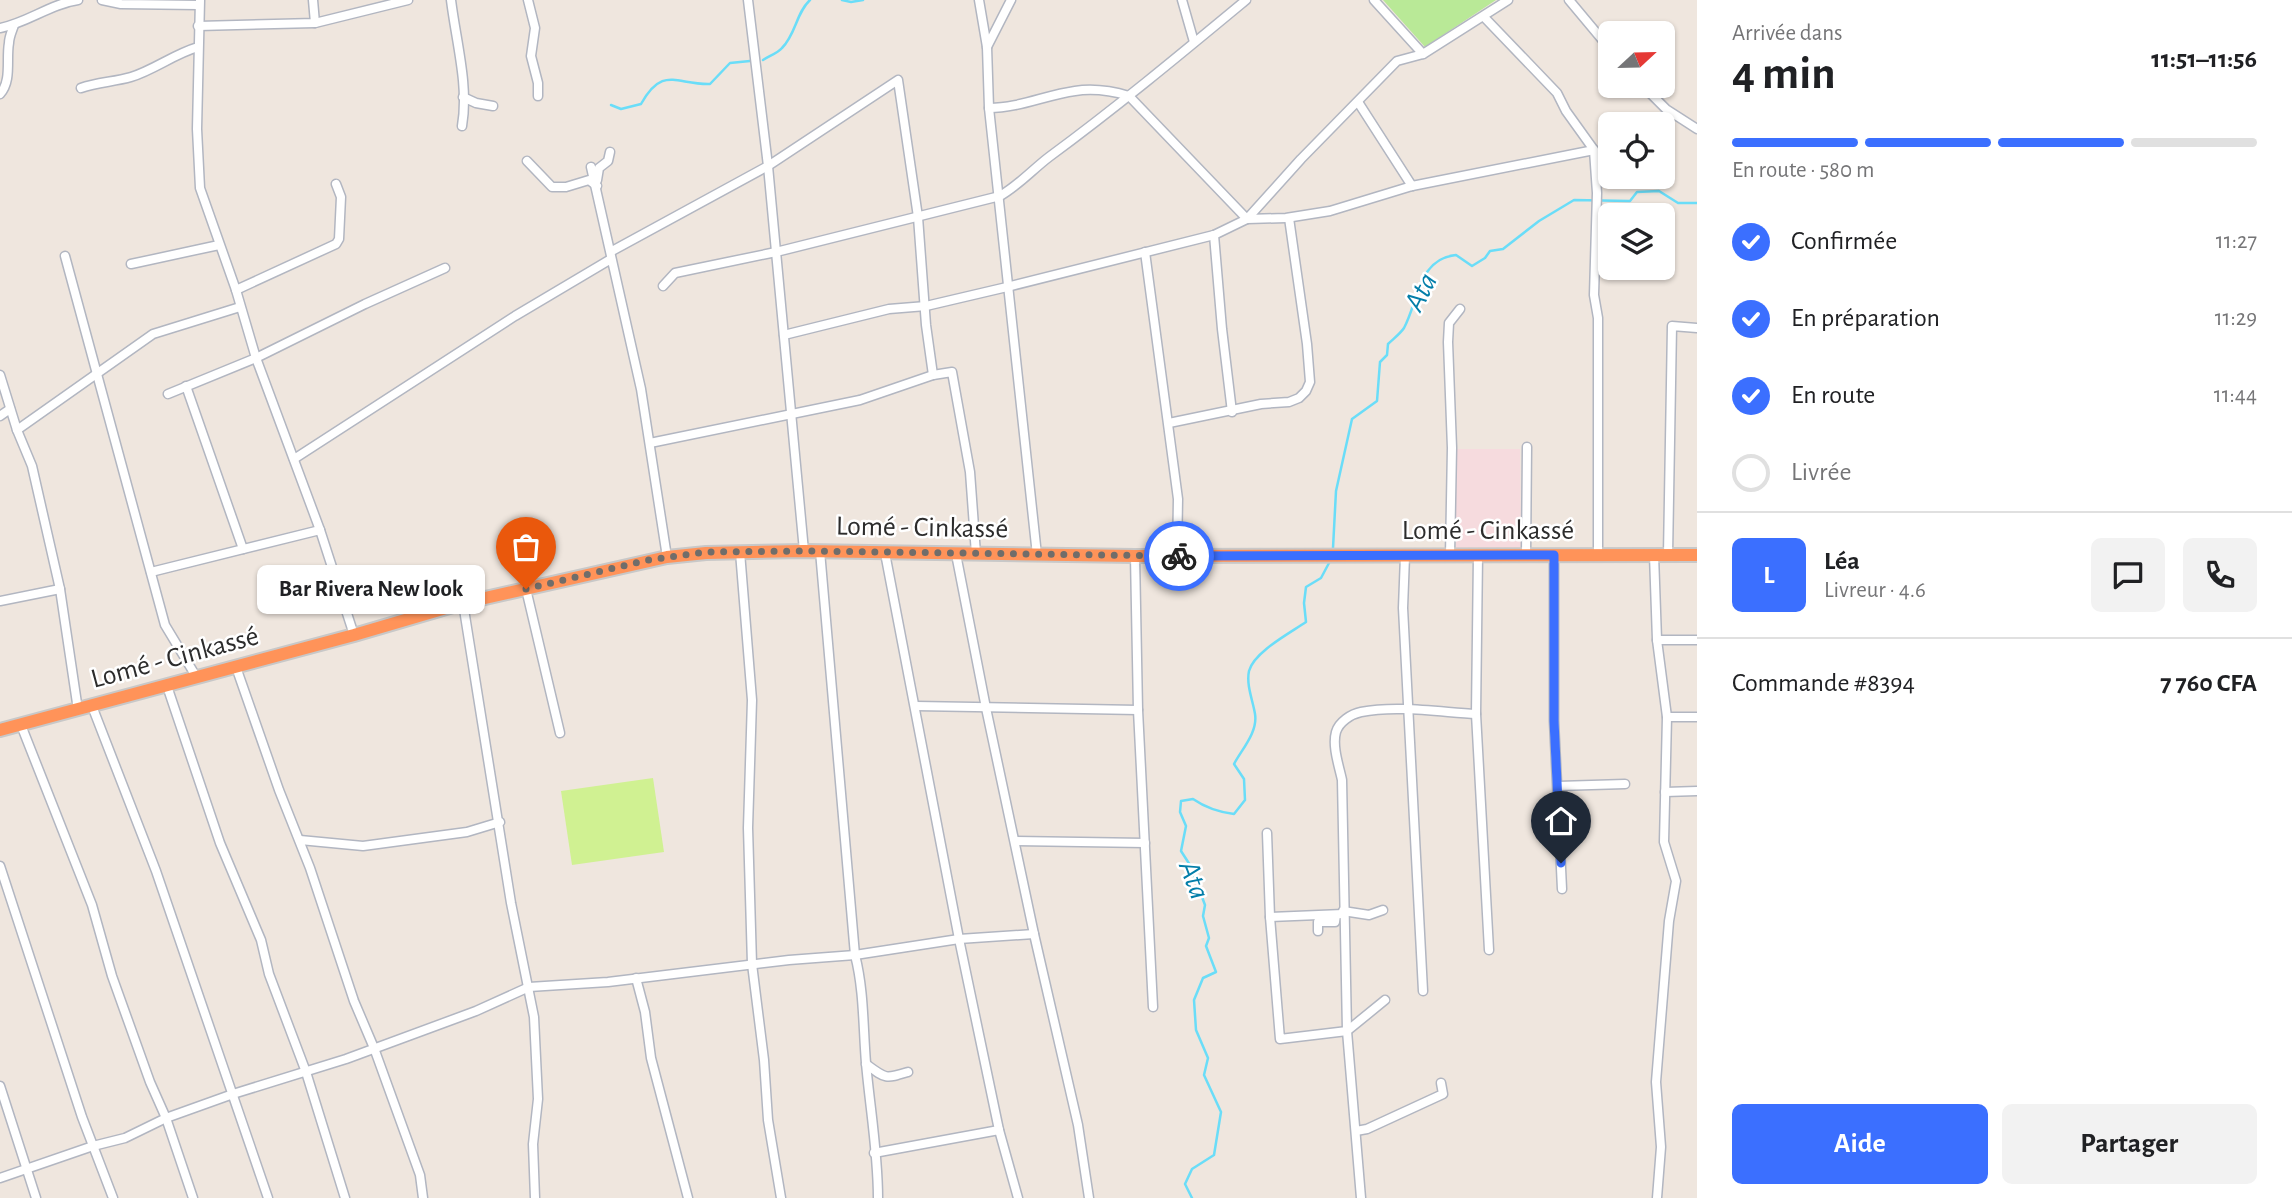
<!DOCTYPE html>
<html lang="fr">
<meta charset="utf-8">
<style>
body{margin:0;font-family:"Alegreya Sans",sans-serif;background:#f2f2f2;color:#202124;height:100vh;display:flex;flex-direction:column;font-size:26px;white-space:nowrap}
*{box-sizing:border-box;margin:0}
p{font-size:23px;color:#757577}
.icon{flex:none;width:38px;height:38px;fill:none;stroke:currentColor;stroke-width:2;stroke-linecap:round;stroke-linejoin:round}
.map{position:relative;flex:1;overflow:hidden}
.details{display:flex;flex-direction:column;background:#fff;width:595px}
.details>*{flex:none}
.needle{width:46px;rotate:68deg}
.fabs{position:absolute;left:1598px;top:21px;display:grid;gap:14px}
.fabs a{display:grid;place-items:center;width:77px;height:77px;border-radius:10px;background:#fff;box-shadow:0 2px 5px #0004;font-size:35px}
.pin{position:absolute;display:grid;place-items:center;width:60px;height:60px;color:#fff;margin:-72px -30px;border-radius:50% 50% 50% 0;rotate:-45deg;box-shadow:0 0 7px #0007}
.pin .icon{rotate:45deg}
.courier{position:absolute;display:grid;place-items:center;width:70px;height:70px;margin:-35px;border:5px solid #3b6fff;border-radius:50%;background:#fff;color:#222;box-shadow:0 2px 9px #0007}
.bubble{position:absolute;height:49px;border-radius:10px;background:#fff;box-shadow:0 2px 5px #0004;font-size:23px;font-weight:700;line-height:49px;text-align:center}
.headline em{font-style:normal;font-weight:700}
.headline div{display:flex;flex-direction:column-reverse}
.headline{display:flex;align-items:center;justify-content:space-between;height:119px;padding:0 35px}
h1{font-size:46px;font-weight:700;line-height:52px}
.bar{display:grid;grid-template-columns:repeat(4,1fr);gap:10px 7px;align-content:center;height:84px;padding:0 35px}
.bar i{height:9px;border-radius:5px;background:#e0e0e0}
.bar .selected{background:#3b6fff}
.bar p{grid-column:span 4}
.line{display:flex;align-items:center;gap:18px;padding:0 35px;border-top:2px solid #e0e0e0}
.line div{flex:1}
.round{display:grid;place-items:center;flex:none;width:74px;height:74px;border-radius:10px;background:#f2f2f2}
ol{padding:0 35px;list-style:none}
li{display:flex;align-items:center;gap:21px;height:77px}
li p{margin-inline-start:auto}
li .icon{padding:7px;border-radius:50%;background:#3b6fff;color:#fff;stroke-width:4}
li:last-child{color:#757577}
li i{width:38px;height:38px;border:4px solid #e0e0e0;border-radius:50%}
.action{display:flex;gap:14px;margin-top:auto;padding:14px 35px}
.action a{flex:1;height:80px;border-radius:10px;background:#3b6fff;color:#fff;font-size:28px;font-weight:700;line-height:80px;text-align:center}
.action a+a{background:#f2f2f2;color:#202124}
main{display:flex;flex:1;min-height:0}
.map>svg:first-child{display:block}
</style>
<main>
<div class="map">
<svg width="1697" height="1198" viewBox="0 0 1697 1198">
<rect width="100%" height="100%" fill="#efe6de"/>
<polygon fill="#f6dbde" points="1456,449 1520,449 1521,551 1456,551"/>
<polygon fill="#b9e997" points="1383,0 1496,0 1425,47"/>
<polygon fill="#d0f192" points="653,778 664,852 572,865 561,791"/>
<g fill="none" stroke-linecap="round" stroke-linejoin="round">
<g stroke="#6addf8" stroke-width="2.5">
<polyline points="842,0 851,2 863,0"/>
<path d="M763,60C769,56 778,53 782,48C796,34 796,13 810,0"/>
<path d="M611,105L621,109L641,104C663,65 676,85 710,84L730,63L750,61"/>
<path d="M1333,548L1336,491L1352,419L1377,401L1380,362L1387,355L1388,344C1393,339 1400,334 1404,328C1419,300 1418,259 1456,255L1472,266L1485,258L1490,251L1503,249L1539,221L1574,200L1630,201L1637,192L1659,191L1678,203H1697"/>
<path d="M1192,1198L1185,1184L1192,1169L1214,1155L1221,1112L1204,1075L1208,1058L1196,1030L1194,1000L1203,978L1216,972L1206,946L1209,938L1203,916L1205,905L1190,865L1181,851L1186,826L1180,812L1181,801L1193,799C1206,808 1218,812 1234,814L1245,800L1244,779L1234,764C1242,749 1258,732 1255,714C1253,701 1246,685 1249,671C1254,652 1290,633 1306,622L1304,603L1306,587L1321,578L1329,563"/>
</g>
<defs>
<g id="minor">
<polyline points="102,0 121,4 198,5"/>
<polyline points="200,0 197,129 200,188 236,290 256,358 320,530 354,635"/>
<polyline points="313,0 315,23"/>
<path d="M451,0C456,41 469,86 462,126"/>
<polyline points="528,0 535,28 531,56 538,83 538,96"/>
<polyline points="748,0 768,166 804,551"/>
<polyline points="979,0 987,47 989,108 1037,555"/>
<polyline points="1182,0 1194,42"/>
<polyline points="1374,0 1423,54"/>
<polyline points="1569,0 1610,49"/>
<polyline points="1484,17 1557,93 1566,111 1594,150 1597,193 1594,295 1598,318 1598,555"/>
<polyline points="198,26 315,23 408,0"/>
<path d="M0,28C27,23 50,4 78,0"/>
<polyline points="987,47 1011,0"/>
<polyline points="1643,86 1666,109 1697,129"/>
<path d="M81,88C97,82 114,82 131,77C154,70 174,54 198,47"/>
<path d="M0,94C12,81 6,59 9,43C9,37 12,31 14,25"/>
<polyline points="463,97 476,103 493,106"/>
<polyline points="1358,102 1412,186"/>
<path d="M989,108C1019,108 1046,95 1075,91C1094,88 1112,91 1129,96L1247,219L1286,218L1330,211L1412,186L1594,150"/>
<polyline points="527,161 552,187 566,187 589,180 597,186"/>
<polyline points="591,167 641,389 667,557"/>
<polyline points="597,180 599,168 608,161 610,152"/>
<polyline points="1214,235 1222,329 1232,412"/>
<polyline points="612,251 768,166 898,80 918,217 926,325 933,375"/>
<polyline points="1145,252 1178,499 1177,556"/>
<polyline points="65,256 165,625 197,678"/>
<polyline points="131,264 219,245"/>
<path d="M663,286L675,273L776,252L1000,196C1019,185 1032,170 1049,157C1117,107 1182,53 1246,0"/>
<polyline points="236,290 336,244 339,239 341,197 336,184"/>
<polyline points="784,335 889,309 926,306 1007,287 1214,235 1247,219 1301,159 1397,61 1423,54 1508,0"/>
<polyline points="0,375 17,430 32,466 60,589 78,710"/>
<polyline points="186,386 243,549"/>
<polyline points="168,394 256,358 365,304 445,268"/>
<polyline points="0,416 10,409"/>
<polyline points="1169,423 1261,404 1289,402 1299,398 1306,391 1310,382 1307,344 1289,218"/>
<polyline points="17,430 153,334 240,307"/>
<polyline points="650,443 860,400 933,375 952,372 970,472 976,554"/>
<polyline points="294,459 515,316 611,259"/>
<path d="M820,551L855,955C864,990 863,1026 866,1063C870,1108 878,1153 878,1198"/>
<polyline points="740,552 752,700 748,828 752,964 764,1060 768,1120 781,1198"/>
<polyline points="885,553 959,939 999,1130 1018,1198"/>
<polyline points="956,554 986,708 1034,934 1078,1125 1089,1198"/>
<polyline points="1450,555 1452,448 1448,342 1449,323 1460,309"/>
<polyline points="1478,555 1476,714 1489,950"/>
<polyline points="1526,555 1527,447"/>
<polyline points="1554,555 1554,721 1562,889"/>
<polyline points="1654,555 1657,640 1667,717 1664,842 1676,881 1669,921 1656,1082 1661,1147 1657,1198"/>
<polyline points="1668,555 1672,326 1697,328"/>
<polyline points="1135,556 1138,710 1153,1007"/>
<polyline points="1405,556 1403,608 1423,991"/>
<polyline points="151,572 320,530"/>
<polyline points="526,589 560,733"/>
<polyline points="0,601 60,589"/>
<polyline points="463,603 511,903 534,1017 538,1099 533,1144 535,1198"/>
<polyline points="1657,640 1697,640"/>
<polyline points="236,667 279,790 310,868 354,1001 374,1048 420,1175 423,1198"/>
<polyline points="167,686 220,843 261,940 269,974 306,1072 345,1198"/>
<polyline points="92,706 156,871 268,1198"/>
<polyline points="916,706 1138,710"/>
<polyline points="1667,717 1697,717"/>
<polyline points="21,725 92,905 112,976 150,1082 166,1118 193,1198"/>
<polyline points="1558,786 1625,784"/>
<polyline points="1665,792 1697,791"/>
<polyline points="1267,833 1270,917 1280,1039 1347,1031 1385,1000"/>
<polyline points="300,840 363,846 467,832 500,822"/>
<polyline points="1015,841 1145,843"/>
<polyline points="0,866 82,1117 113,1198"/>
<polyline points="1343,911 1369,915 1383,910"/>
<polyline points="1270,917 1343,914"/>
<polyline points="1318,931 1318,922 1335,922 1336,915"/>
<polyline points="636,978 645,1012 651,1058 688,1198"/>
<path d="M866,1064C886,1079 885,1079 908,1072"/>
<polyline points="0,1086 36,1198"/>
<polyline points="1356,1131 1367,1129 1443,1094 1441,1083"/>
<polyline points="874,1153 999,1130"/>
<polyline points="0,1178 93,1146 125,1138 166,1118 233,1094 346,1059 476,1011 529,987 608,982 789,960 855,955 959,939 1034,934"/>
<path d="M1361,1198L1347,1031L1342,780C1339,766 1332,746 1336,732C1339,722 1351,714 1361,712C1396,705 1440,712 1476,714"/>
</g>
<polyline id="highway" points="0,730 354,635 463,603 667,557 706,553 804,551 1135,556 1697,555"/>
</defs>
<use href="#minor" stroke="#b2b6c1" stroke-width="11"/>
<use href="#highway" stroke="#c8c8c8" stroke-width="16"/>
<use href="#minor" stroke="#fff" stroke-width="8"/>
<use href="#highway" stroke="#ff9359" stroke-width="12"/>
</g>
<g fill="none" stroke-linecap="round" stroke-linejoin="round">
<polyline stroke="#706d6a" stroke-width="7" stroke-dasharray="0 12.6" points="526,589 648,560 706,552 804,551 1179,556"/>
<polyline stroke="#3b6fff" stroke-width="9" points="1179,556 1554,555 1554,721 1561,863"/>
</g>
<g text-anchor="middle" dominant-baseline="central" stroke-width="5" stroke-linejoin="round" paint-order="stroke">
<g font-size="28" fill="#2c2c2c" stroke="#fff">
<text transform="translate(922 528) rotate(1)">Lomé - Cinkassé</text>
<text x="1488" y="531">Lomé - Cinkassé</text>
<text transform="translate(175 658) rotate(-15)">Lomé - Cinkassé</text>
</g>
<g font-size="30" font-style="italic" fill="#037ea9" stroke="#fff">
<text transform="translate(1421 292) rotate(-63)">Ata</text>
<text transform="translate(1194 880) rotate(69)">Ata</text>
</g>
</g>
</svg>
<div class="fabs">
<a><svg class="needle" viewBox="-14 -14 28 28"><path d="M0-13l5 13h-10z" fill="#e53935"/><path d="M0 13l5-13h-10z" fill="#757577"/></svg></a>
<a><svg class="icon" aria-label="locate" viewBox="0 0 24 24"><circle cx="12" cy="12" r="6"/><path d="M12 2v4M12 18v4M2 12h4M18 12h4"/></svg></a>
<a><svg class="icon" aria-label="layers" viewBox="0 0 24 24"><path d="M12 4l9 5-9 5-9-5zM3 14l9 5 9-5"/></svg></a>
</div>
<div class="pin" style="left:526px;top:589px;background:#ea580c"><svg class="icon" aria-label="bag" viewBox="0 0 24 24"><path d="M5 8h14l-1 12H6zM9 8a3 3 0 0 1 6 0"/></svg></div>
<div class="pin" style="left:1561px;top:863px;background:#1f2937"><svg class="icon" aria-label="home" viewBox="0 0 24 24"><path d="M3 11l9-7 9 7M6 9v11h12V9"/></svg></div>
<div class="courier" style="left:1179px;top:556px"><svg class="icon" aria-label="bike" viewBox="0 0 24 24"><circle cx="6" cy="16" r="4"/><circle cx="18" cy="16" r="4"/><path d="M6 16l4-8h5l3 8M10 8l3 8H6M13 5h3"/></svg></div>
<div class="bubble" style="left:257px;top:565px;width:228px">Bar Rivera New look</div>
</div>
<section class="details">
<div class="headline"><div><h1>4 min</h1><p>Arrivée dans</p></div><em>11:51–11:56</em></div>
<div class="bar"><i class="selected"></i><i class="selected"></i><i class="selected"></i><i></i><p>En route · 580 m</p></div>
<ol>
<li><svg class="icon" aria-label="check" viewBox="0 0 24 24"><path d="M5 12l5 5 9-10"/></svg>Confirmée<p>11:27</p></li>
<li><svg class="icon" aria-label="check" viewBox="0 0 24 24"><path d="M5 12l5 5 9-10"/></svg>En préparation<p>11:29</p></li>
<li><svg class="icon" aria-label="check" viewBox="0 0 24 24"><path d="M5 12l5 5 9-10"/></svg>En route<p>11:44</p></li>
<li><i></i>Livrée</li>
</ol>
<div class="line" style="height:126px"><b class="round" style="background:#3b6fff;color:#fff">L</b><div><b>Léa</b><p>Livreur · 4.6</p></div><a class="round"><svg class="icon" aria-label="chat" viewBox="0 0 24 24"><path d="M4 5h16v11H9l-5 4z"/></svg></a><a class="round"><svg class="icon" aria-label="phone" viewBox="0 0 24 24"><path d="M5 4h4l2 5-3 2q2 4 5 5l2-3 5 2v4C11 20 4 13 5 4z"/></svg></a></div>
<div class="line" style="height:91px"><div>Commande #8394</div><b>7 760 CFA</b></div>
<div class="action"><a>Aide</a><a>Partager</a></div>
</section>
</main>
